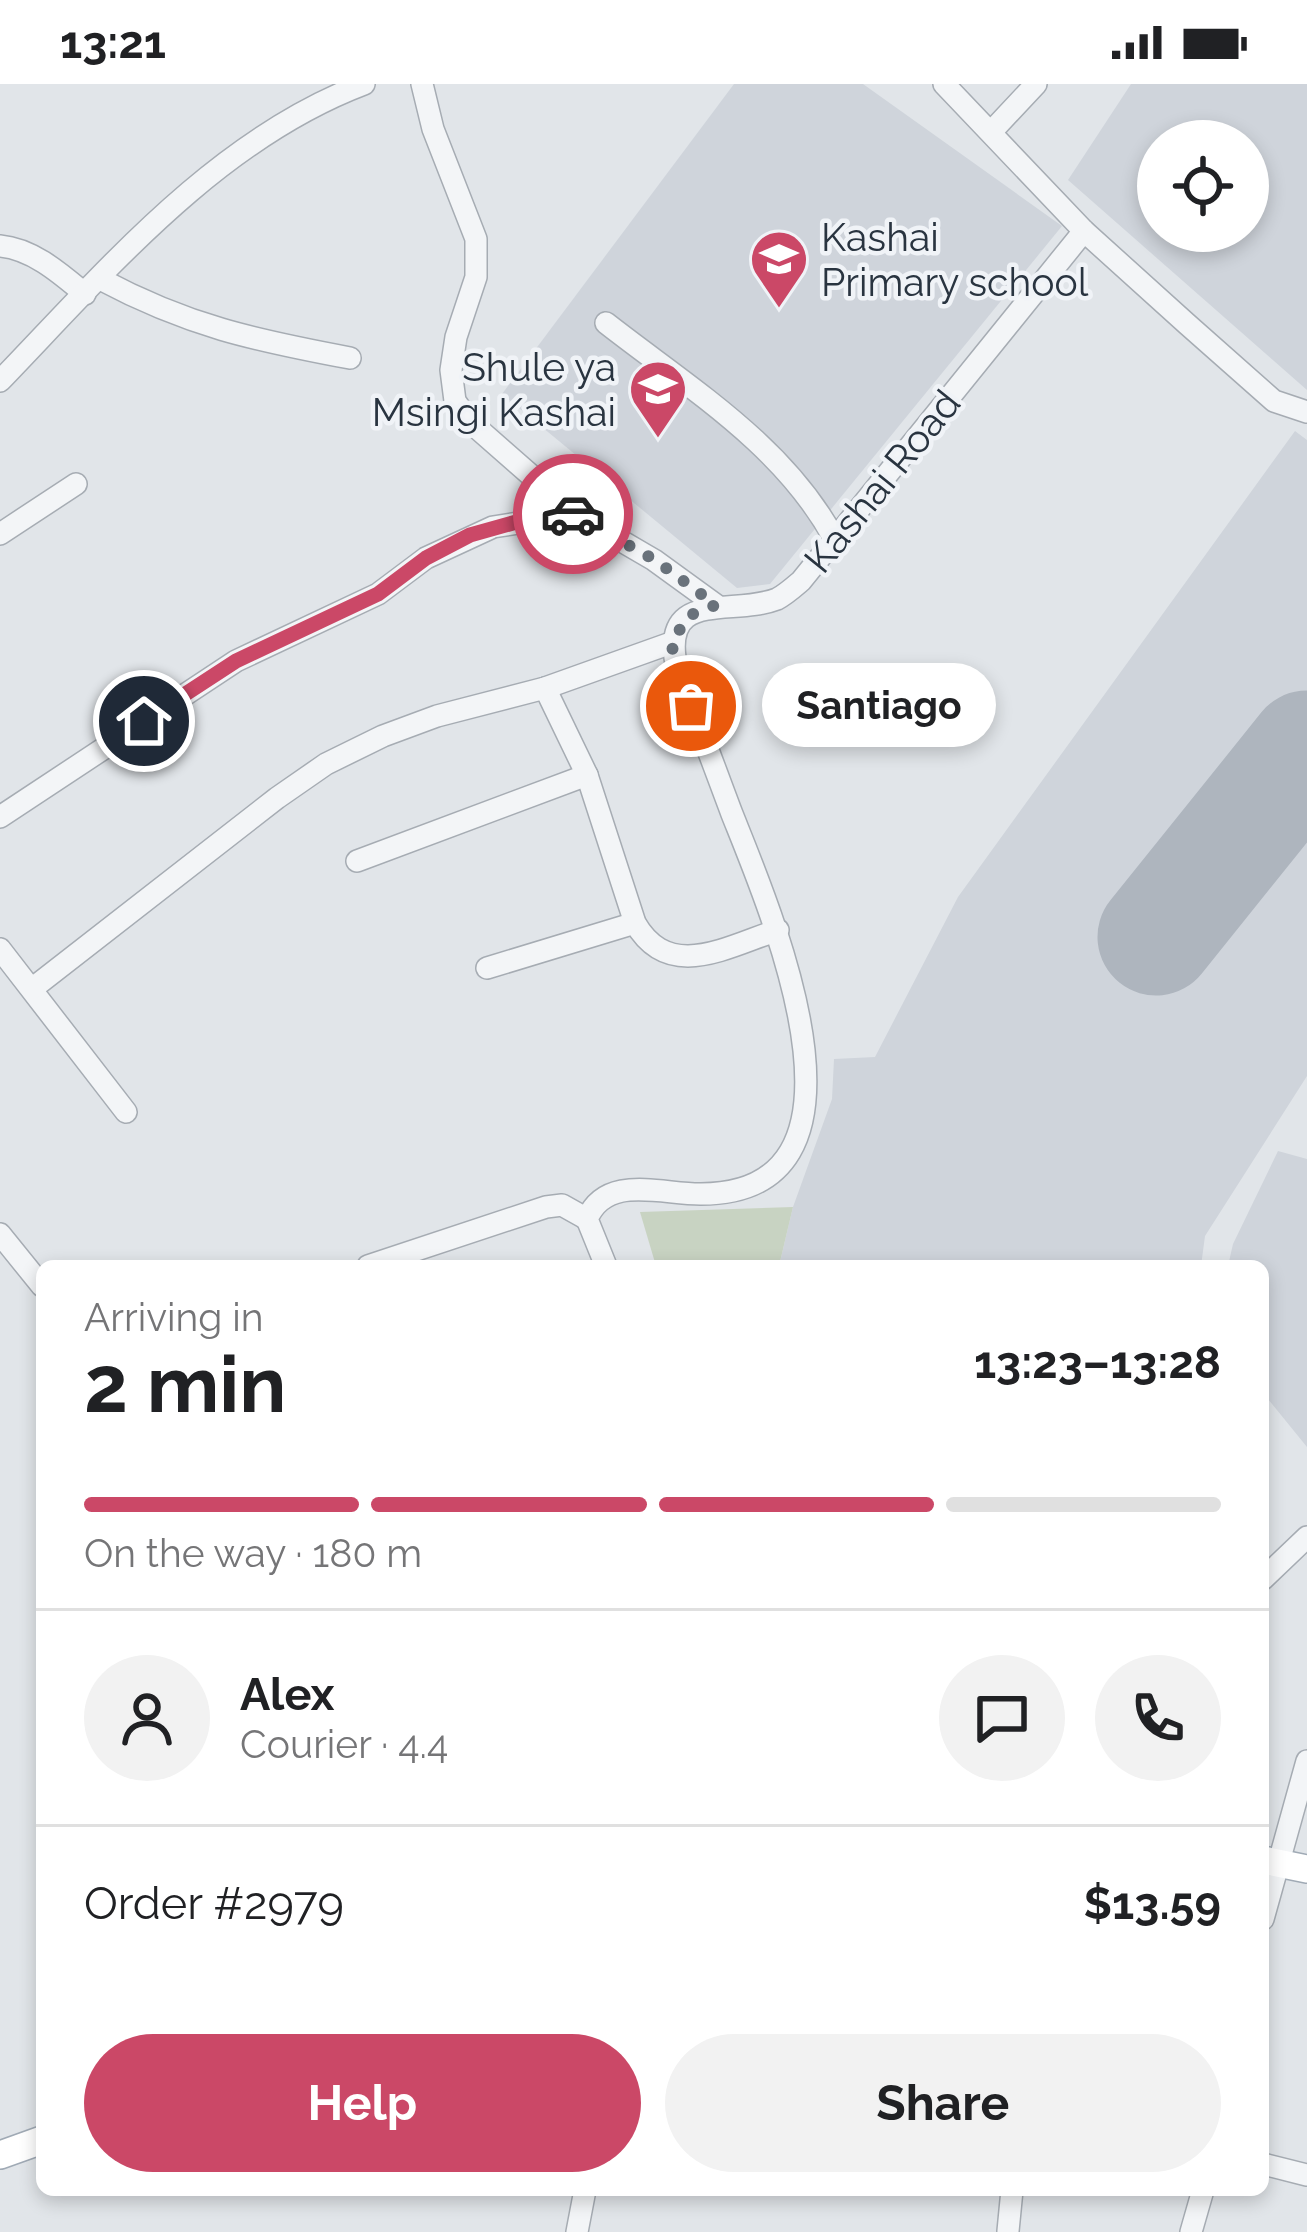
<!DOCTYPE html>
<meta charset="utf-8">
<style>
body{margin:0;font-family:Raleway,sans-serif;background:#f2f2f2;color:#202124;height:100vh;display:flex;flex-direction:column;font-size:45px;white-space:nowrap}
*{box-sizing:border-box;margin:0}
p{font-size:39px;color:#757577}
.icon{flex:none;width:66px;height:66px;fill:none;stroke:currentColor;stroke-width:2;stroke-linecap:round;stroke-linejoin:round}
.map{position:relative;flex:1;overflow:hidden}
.side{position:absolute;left:36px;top:1176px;width:1233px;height:936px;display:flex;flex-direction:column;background:#fff;border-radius:18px;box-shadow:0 6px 18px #0003}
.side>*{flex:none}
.fabs{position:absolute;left:1137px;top:36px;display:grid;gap:24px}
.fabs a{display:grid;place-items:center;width:132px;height:132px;border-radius:50%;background:#fff;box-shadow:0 6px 18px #0003;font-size:60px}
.pin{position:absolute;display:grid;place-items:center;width:102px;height:102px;color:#fff;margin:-51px;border:6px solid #fff;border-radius:50%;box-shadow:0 3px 12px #0007}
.courier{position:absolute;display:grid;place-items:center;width:120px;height:120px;margin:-60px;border:9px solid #cb4867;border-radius:50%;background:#fff;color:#222;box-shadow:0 3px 15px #0007}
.bubble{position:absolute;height:84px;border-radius:42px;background:#fff;box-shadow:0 6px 18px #0003;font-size:39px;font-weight:700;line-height:84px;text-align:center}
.head em{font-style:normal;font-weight:700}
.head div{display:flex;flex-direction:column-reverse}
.head{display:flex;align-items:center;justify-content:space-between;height:204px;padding:0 48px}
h1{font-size:78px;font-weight:700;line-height:90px}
.bar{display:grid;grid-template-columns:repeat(4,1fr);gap:18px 12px;align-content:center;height:144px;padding:0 48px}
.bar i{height:15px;border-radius:9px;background:#e0e0e0}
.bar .current{background:#cb4867}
.bar p{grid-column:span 4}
.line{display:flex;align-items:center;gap:30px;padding:0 48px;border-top:3px solid #e0e0e0}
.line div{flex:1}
.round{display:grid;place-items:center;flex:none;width:126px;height:126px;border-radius:63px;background:#f2f2f2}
.action{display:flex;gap:24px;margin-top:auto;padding:24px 48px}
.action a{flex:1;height:138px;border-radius:72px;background:#cb4867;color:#fff;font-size:48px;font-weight:700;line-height:138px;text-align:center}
.action a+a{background:#f2f2f2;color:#202124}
.status{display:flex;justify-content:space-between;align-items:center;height:84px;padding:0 60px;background:#fff;direction:ltr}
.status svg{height:33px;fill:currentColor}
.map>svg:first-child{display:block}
</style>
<div class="status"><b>13:21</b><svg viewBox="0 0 49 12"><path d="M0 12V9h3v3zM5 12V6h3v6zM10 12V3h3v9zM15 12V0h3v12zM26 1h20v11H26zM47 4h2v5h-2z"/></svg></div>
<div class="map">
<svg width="1307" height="2148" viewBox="0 0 1307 2148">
<rect width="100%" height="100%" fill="#e1e5e9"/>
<g fill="#cfd4db" fill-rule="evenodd">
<polygon points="734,0 863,0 1062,142 770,500 737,504 502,310"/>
<path d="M1131,0H1307V306L1068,96ZM1248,57V147H1158V57Z"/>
<polygon points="1295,347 1307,356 1307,992 1205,1152 1201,1182 779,1182 793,1123 832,1015 834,975 875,973 958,813"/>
<polygon points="1278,1067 1307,1075 1307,1363 1263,1309 1263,1182 1228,1182 1233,1160"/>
</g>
<polygon fill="#c8d3c2" points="793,1123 779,1182 656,1182 640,1128"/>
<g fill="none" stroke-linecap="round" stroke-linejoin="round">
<polyline stroke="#aeb5be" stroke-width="117" points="1156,853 1307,665"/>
<defs>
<g id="minor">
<polyline points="422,0 433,45 476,155 476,193 456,253 451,286 455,317 469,337 575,430 654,476 716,521"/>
<polyline points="944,0 1084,147 1187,240 1274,317 1307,328"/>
<polyline points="992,47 1036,0"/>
<path d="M0,162C33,165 61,190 85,210"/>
<path d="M100,195C188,242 254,256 350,274"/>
<path d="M606,239C689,304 784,361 835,456"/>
<path d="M0,297C107,186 216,56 364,0"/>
<polyline points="0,450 76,400"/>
<path d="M545,604L587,691L635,839C669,898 726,863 778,846"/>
<polyline points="0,733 236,577 378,510 426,474 493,443 575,430"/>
<polyline points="357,777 587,691"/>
<polyline points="0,865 126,1028"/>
<polyline points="487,884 635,839"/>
<polyline points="33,904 277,714 326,680 383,652 437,632 545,604 671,559"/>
<polyline points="0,1150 42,1202"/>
<polyline points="368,1182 546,1123 562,1121 587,1135"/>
<path d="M606,1182L587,1135C606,1090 660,1110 700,1110C894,1111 769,823 732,730C714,682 696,633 677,585C659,503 731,533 777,515C785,511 794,503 801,497L1084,147"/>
<polyline points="1263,1495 1307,1453"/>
<polyline points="1263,1835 1307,1677"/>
<polyline points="1263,2080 1307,2091"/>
<polyline points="1008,2147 1012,2106"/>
<polyline points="577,2148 585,2106"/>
<polyline points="1191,2148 1203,2106"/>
</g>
<g id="major">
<polyline points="1263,1776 1307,1785"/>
<polyline points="0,2071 42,2056"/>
</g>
</defs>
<use href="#minor" stroke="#a6acb3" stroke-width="24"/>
<use href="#major" stroke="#a0aab5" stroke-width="30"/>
<use href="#minor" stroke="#f3f5f7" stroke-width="21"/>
<use href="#major" stroke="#fff" stroke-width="27"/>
</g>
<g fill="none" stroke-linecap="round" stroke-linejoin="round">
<polyline stroke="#69727b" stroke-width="12" stroke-dasharray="0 21.6" points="573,430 655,476 716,521 688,532 671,560 691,622"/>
<polyline stroke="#cb4867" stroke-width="15" points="144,637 236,577 378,510 426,474 470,451 520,437 573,430"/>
</g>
<defs>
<symbol id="school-pin" viewBox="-11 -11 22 30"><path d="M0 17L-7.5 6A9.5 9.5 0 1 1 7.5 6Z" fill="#cb4867" stroke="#f0f3f7"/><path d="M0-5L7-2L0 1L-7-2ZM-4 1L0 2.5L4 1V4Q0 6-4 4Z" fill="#fff"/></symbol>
</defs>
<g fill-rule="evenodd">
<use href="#school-pin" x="746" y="142" width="66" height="90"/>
<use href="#school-pin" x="625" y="272" width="66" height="90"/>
</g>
<g text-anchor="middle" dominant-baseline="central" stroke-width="9" stroke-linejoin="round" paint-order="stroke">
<g font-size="39" fill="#293440" stroke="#f0f3f7" text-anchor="start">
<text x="821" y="153">Kashai<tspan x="821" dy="45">Primary school</tspan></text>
<text x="616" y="283" text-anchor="end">Shule ya<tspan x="616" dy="45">Msingi Kashai</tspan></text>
</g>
<g font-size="39" fill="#293440" stroke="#f0f3f7">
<text transform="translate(882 397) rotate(-51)">Kashai Road</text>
</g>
</g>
</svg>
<div class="fabs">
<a><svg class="icon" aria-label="locate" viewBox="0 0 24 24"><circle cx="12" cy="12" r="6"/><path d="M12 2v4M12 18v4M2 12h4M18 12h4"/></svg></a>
</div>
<div class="pin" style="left:691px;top:622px;background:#ea580c"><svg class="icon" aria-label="bag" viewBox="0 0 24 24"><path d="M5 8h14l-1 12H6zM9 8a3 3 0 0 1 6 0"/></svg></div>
<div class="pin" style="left:144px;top:637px;background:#1f2937"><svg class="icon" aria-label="home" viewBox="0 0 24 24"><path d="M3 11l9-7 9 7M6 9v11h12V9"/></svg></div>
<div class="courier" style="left:573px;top:430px"><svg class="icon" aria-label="car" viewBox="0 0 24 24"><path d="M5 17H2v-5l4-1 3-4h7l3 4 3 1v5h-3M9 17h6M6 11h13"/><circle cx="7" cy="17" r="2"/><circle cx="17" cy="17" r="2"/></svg></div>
<div class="bubble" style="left:762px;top:579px;width:234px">Santiago</div>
<section class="side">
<div class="head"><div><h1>2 min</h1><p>Arriving in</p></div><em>13:23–13:28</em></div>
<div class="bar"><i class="current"></i><i class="current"></i><i class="current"></i><i></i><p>On the way · 180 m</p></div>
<div class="line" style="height:216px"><a class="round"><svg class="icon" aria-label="person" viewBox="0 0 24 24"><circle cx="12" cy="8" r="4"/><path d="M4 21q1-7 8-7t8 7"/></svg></a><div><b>Alex</b><p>Courier · 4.4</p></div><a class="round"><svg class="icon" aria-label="chat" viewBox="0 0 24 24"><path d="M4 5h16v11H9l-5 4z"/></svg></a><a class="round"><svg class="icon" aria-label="phone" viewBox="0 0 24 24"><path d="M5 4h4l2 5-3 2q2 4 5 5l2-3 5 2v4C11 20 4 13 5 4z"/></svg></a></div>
<div class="line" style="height:156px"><div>Order #2979</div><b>$13.59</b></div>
<div class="action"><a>Help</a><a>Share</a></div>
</section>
</div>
